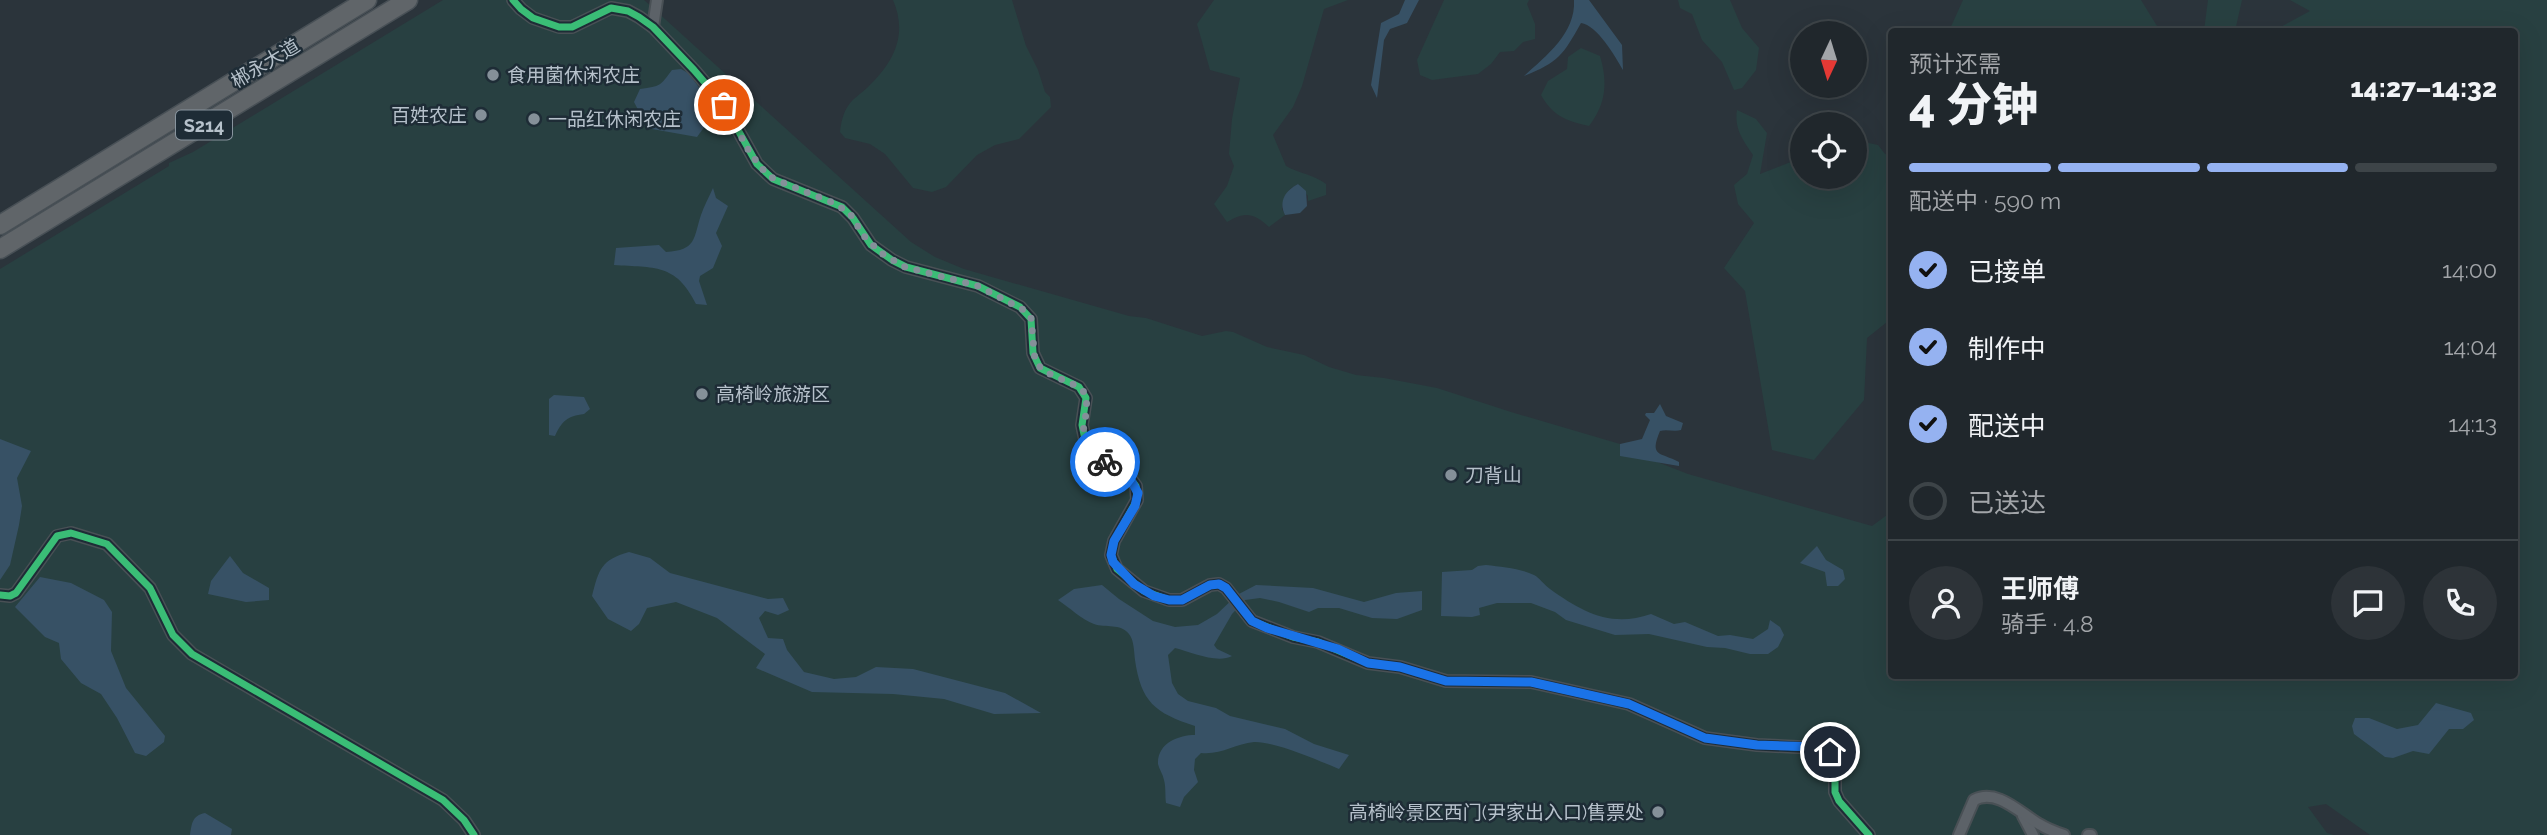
<!DOCTYPE html>
<html lang="zh">
<meta charset="utf-8">
<style>
body{margin:0;font-family:Raleway,"Noto Sans SC",sans-serif;background:#2d3338;color:#f1f3f6;height:100vh;display:flex;flex-direction:column;font-size:26px;white-space:nowrap}
*{box-sizing:border-box;margin:0}
p{font-size:23px;color:#a2a5a9}
.icon{flex:none;width:38px;height:38px;fill:none;stroke:currentColor;stroke-width:2;stroke-linecap:round;stroke-linejoin:round}
.map{position:relative;flex:1;overflow:hidden}
.side{position:absolute;left:1888px;top:28px;width:630px;height:651px;display:flex;flex-direction:column;background:#20272c;border-radius:7px;box-shadow:0 7px 28px #0002,0 0 0 2px #3d4448}
.side>*{flex:none}
.needle{width:46px;rotate:184deg}
.buttons{position:absolute;left:1790px;top:21px;display:grid;gap:14px}
.buttons a{display:grid;place-items:center;width:77px;height:77px;border-radius:50%;background:#20272c;box-shadow:0 7px 28px #0002,0 0 0 2px #3d4448;font-size:35px}
.pin{position:absolute;display:grid;place-items:center;width:60px;height:60px;color:#fff;margin:-30px;border:4px solid #fff;border-radius:50%;box-shadow:0 2px 7px #0007}
.courier{position:absolute;display:grid;place-items:center;width:70px;height:70px;margin:-35px;border:5px solid #1a73e8;border-radius:50%;background:#fff;color:#222;box-shadow:0 2px 9px #0007}
.headline em{font-style:normal;font-weight:800}
.headline div{display:flex;flex-direction:column-reverse}
.headline{display:flex;align-items:center;justify-content:space-between;height:119px;padding:0 21px}
h1{font-size:46px;font-weight:800;line-height:52px}
.bar{display:grid;grid-template-columns:repeat(4,1fr);gap:10px 7px;align-content:center;height:84px;padding:0 21px}
.bar i{height:9px;border-radius:5px;background:#3d4448}
.bar .on{background:#95b2f1}
.bar p{grid-column:span 4}
.line{display:flex;align-items:center;gap:18px;padding:0 21px;border-top:2px solid #3d4448}
.line div{flex:1}
.round{display:grid;place-items:center;flex:none;width:74px;height:74px;border-radius:37px;background:#2d3338}
ol{padding:0 21px;list-style:none}
li{display:flex;align-items:center;gap:21px;height:77px}
li p{margin-inline-start:auto}
li .icon{padding:7px;border-radius:50%;background:#95b2f1;color:#111;stroke-width:4}
li:last-child{color:#a2a5a9}
li i{width:38px;height:38px;border:4px solid #3d4448;border-radius:50%}
.map>svg:first-child{display:block}
</style>
<div class="map">
<svg width="2547" height="835" viewBox="0 0 2547 835">
<rect width="100%" height="100%" fill="#2b343b"/>
<g fill="#284041">
<polygon points="443,0 644,0 911,242 935,257 964,269 1129,316 1146,318 1202,336 1226,331 1233,332 1267,347 1304,355 1329,367 1356,375 1384,378 1437,388 1511,412 1620,444 1621,455 1652,460 1688,474 1872,526 1887,515 1889,470 1892,461 1892,676 2515,676 2515,32 2273,31 2310,11 2290,0 2547,0 2547,835 2370,835 2326,804 2308,807 2327,833 2334,835 0,835 0,269 169,166 169,163 193,152"/>
<path d="M893,0H1012L1026,46L1038,70L1045,92L1050,97L1051,107L1019,139L995,145L977,155L946,187L932,192L913,188L885,154L870,144L845,138L840,132C841,123 843,113 848,106C852,99 862,93 868,87C894,62 908,35 893,0Z"/>
<path d="M1214,0H1348L1324,9L1302,86L1293,107L1273,135L1286,166C1298,173 1315,175 1326,184V195L1308,201V196L1298,184C1286,190 1284,196 1282,209L1285,215L1269,227C1254,213 1245,211 1227,222L1214,204L1227,186L1234,166L1229,154L1232,119L1240,78L1210,70L1197,24Z"/>
<polygon points="1444,0 1529,0 1527,4 1535,24 1535,39 1523,42 1514,51 1500,52 1491,64 1478,74 1432,80 1420,75 1417,60"/>
<polygon points="1678,0 1730,0 1742,28 1759,48 1756,70 1742,88 1734,90 1722,62 1702,40 1692,14 1680,8"/>
<polygon points="1963,0 2141,0 2157,26 2154,32 1949,31"/>
<polygon points="2208,0 2242,0 2235,31 2204,31"/>
<path d="M1581,48L1600,56C1608,83 1606,104 1589,126C1566,121 1553,116 1541,95L1548,81L1567,69L1568,57Z"/>
<path d="M1737,110L1756,119L1767,133L1760,174L1796,160L1802,153V177H1855V140L1878,145L1885,154L1892,155V318L1867,338L1864,400L1814,460L1772,450L1745,291L1724,268L1754,223L1738,204L1734,185L1747,174L1753,155C1743,140 1734,129 1737,110Z"/>
</g>
<g fill="#375165">
<polygon points="1405,0 1419,0 1407,23 1390,29 1384,40 1377,98 1371,85 1381,23 1399,14"/>
<path d="M1574,0H1589L1622,45L1623,70C1615,56 1597,25 1581,23C1563,55 1559,62 1524,76C1546,56 1576,33 1574,0Z"/>
<path d="M681,69L688,73L715,108V112L697,137L652,129L646,125L634,102L640,89C661,86 660,86 672,70Z"/>
<path d="M1298,184L1306,191L1307,206L1300,213L1285,215C1278,201 1286,190 1298,184Z"/>
<path d="M713,188L716,198L728,206L716,233L722,246L713,268L700,276L699,281L707,305L696,304C676,263 654,268 614,265L616,248L659,245L666,252C697,250 693,239 701,215C704,206 709,197 713,188Z"/>
<path d="M554,395L584,397L590,409L584,414C567,416 562,421 555,436L549,435V399Z"/>
<path d="M1660,404L1666,416L1683,423L1681,430C1674,432 1667,429 1660,431C1649,457 1660,452 1679,462V466L1620,456V444L1642,439L1650,420L1645,415L1646,413H1654Z"/>
<polygon points="0,439 31,451 17,478 22,506 19,525 10,565 0,580"/>
<polygon points="1817,546 1826,560 1843,570 1845,579 1838,586 1827,586 1825,572 1800,563"/>
<path d="M629,552L650,558L670,573L768,599L783,598L789,610L778,615L765,611L759,618L768,638L783,639L787,650L804,672L834,679L856,677L876,667L913,669L1005,693L1041,713L994,714L944,699L893,694L812,692L756,668L765,654L717,618L676,602L647,608L639,624L631,631L608,619L592,596C599,569 601,560 629,552Z"/>
<polygon points="230,556 243,573 269,588 269,600 246,602 208,594 211,581"/>
<path d="M1486,565C1502,567 1519,568 1534,575C1540,578 1544,585 1550,589C1582,612 1611,628 1651,614L1674,624L1685,622L1718,636L1730,635L1753,639L1768,629L1770,620L1780,627L1784,635L1778,647L1768,654H1750L1725,648L1707,647L1649,634L1615,635L1566,620L1555,612L1531,603H1497L1479,608L1480,615L1472,617L1441,616L1442,572L1472,570L1478,566Z"/>
<polygon points="40,577 71,583 104,600 112,612 111,651 126,688 165,736 164,742 146,756 135,753 117,718 101,694 81,683 61,659 59,643 45,637 15,607"/>
<path d="M1102,585L1119,599L1153,621L1175,627L1198,625L1217,614L1237,595L1256,585L1313,588L1364,602L1396,593L1422,591V610L1397,619L1372,618L1339,608H1318L1309,612L1279,602L1260,598L1245,600L1232,614L1214,645L1217,649L1232,656C1217,664 1191,652 1175,648L1168,655L1172,683L1178,694L1188,701L1216,708L1230,716L1285,729L1314,744L1349,755L1339,769C1320,761 1274,741 1254,742C1235,744 1221,755 1201,753L1195,759L1194,770L1198,782L1184,797L1180,807L1166,803C1165,796 1166,787 1164,780C1163,774 1159,769 1158,764C1157,743 1179,735 1195,735V726C1155,713 1141,702 1135,660C1134,651 1134,640 1129,634C1120,623 1106,628 1094,624C1082,620 1069,607 1058,600L1074,589Z"/>
<polygon points="2436,703 2471,713 2474,720 2463,729 2449,729 2429,754 2413,751 2393,758 2385,757 2354,734 2352,726 2355,718 2369,718 2397,729 2418,725"/>
<path d="M205,813L232,829L231,835H190C192,823 192,816 205,813Z"/>
</g>
<g fill="none" stroke-linecap="round" stroke-linejoin="round">
<defs>
<g id="minor">
<polyline points="513,0 521,9 533,18 559,27 572,27 611,8 628,11 639,17 653,27 694,70 724,105 757,164 773,179 842,207 853,218 871,245 892,260 906,267 978,286 1020,307 1031,319 1033,353 1040,368 1079,387 1086,398 1082,425 1086,444 1095,456 1128,475 1136,486 1137,500 1114,541 1111,555 1117,569 1144,591 1169,600 1182,600 1210,585 1219,584 1226,588 1252,621 1293,637 1318,642 1368,663 1400,667 1446,681 1531,682 1629,704 1705,738 1757,745 1818,748 1831,752 1835,758 1835,792 1839,801 1869,835"/>
<polyline points="653,27 657,0"/>
<polyline points="0,595 10,596 16,593 57,536 71,533 107,544 150,588 173,635 192,654 443,800 464,820 474,835"/>
<polyline points="2023,816 2033,835"/>
<path d="M1959,835L1974,800C1997,788 2020,813 2039,824C2047,829 2055,832 2064,835"/>
<polyline points="2088,835 2091,835"/>
</g>
<g id="trunk">
<polyline points="0,225 367,0"/>
<polyline points="0,249 408,0"/>
</g>
</defs>
<use href="#minor" stroke="#495055" stroke-width="14"/>
<use href="#trunk" stroke="#485056" stroke-width="21"/>
<use href="#minor" stroke="#5c6268" stroke-width="10"/>
<use href="#trunk" stroke="#606569" stroke-width="18"/>
<defs>
<g id="cycleway">
<polyline points="513,0 521,9 533,18 559,27 572,27 611,8 628,11 639,17 653,27 694,70 724,105 757,164 773,179 842,207 853,218 871,245 892,260 906,267 978,286 1020,307 1031,319 1033,353 1040,368 1079,387 1086,398 1082,425 1086,444 1095,456 1128,475 1136,486 1137,500 1114,541 1111,555 1117,569 1144,591 1169,600 1182,600 1210,585 1219,584 1226,588 1252,621 1293,637 1318,642 1368,663 1400,667 1446,681 1531,682 1629,704 1705,738 1757,745 1818,748 1831,752 1835,758 1835,792 1839,801 1869,835"/>
<polyline points="0,595 10,596 16,593 57,536 71,533 107,544 150,588 173,635 192,654 443,800 464,820 474,835"/>
</g>
</defs>
<use href="#cycleway" stroke="#1e2c36" stroke-width="11"/>
<use href="#cycleway" stroke="#3abd76" stroke-width="7"/>
</g>
<g fill="none" stroke-linecap="round" stroke-linejoin="round">
<path stroke="#859099" stroke-width="7" stroke-dasharray="0 12.6" d="M724,105L750,153L765,172L774,179L831,202L849,212L864,236L881,253L905,267L978,286L1024,310L1031,318L1035,361C1047,379 1070,378 1084,392C1095,419 1065,439 1105,462"/>
<polyline stroke="#1a73e8" stroke-width="9" points="1105,462 1128,475 1138,493 1135,506 1114,541 1111,555 1113,562 1134,584 1154,596 1169,600 1182,600 1210,585 1219,584 1226,588 1252,621 1267,628 1338,649 1368,663 1400,667 1446,681 1531,682 1629,704 1705,738 1757,745 1818,747 1830,752"/>
</g>
<g fill="#859099" stroke="#1e2c36" stroke-width="2.5">
<circle cx="493" cy="75" r="7"/>
<circle cx="481" cy="115" r="7"/>
<circle cx="534" cy="119" r="7"/>
<circle cx="702" cy="394" r="7"/>
<circle cx="1451" cy="475" r="7"/>
<circle cx="1658" cy="812" r="7"/>
</g>
<g text-anchor="middle" dominant-baseline="central" stroke-width="5" stroke-linejoin="round" paint-order="stroke">
<rect fill="#1e2c36" stroke="#88949e" stroke-width="2" x="176" y="110.5" width="56" height="29" rx="5"/>
<g font-size="18" font-weight="bold" fill="#b6c1cb">
<text x="204" y="125">S214</text>
</g>
<g font-size="19" fill="#b6c1cb" stroke="#1e2c36">
<text transform="translate(265 63) rotate(-31)">郴永大道</text>
</g>
<g font-size="19" fill="#b6c1cb" stroke="#1e2c36" text-anchor="start">
<text x="507" y="75">食用菌休闲农庄</text>
<text x="467" y="115" text-anchor="end">百姓农庄</text>
<text x="548" y="119">一品红休闲农庄</text>
<text x="716" y="394">高椅岭旅游区</text>
<text x="1465" y="475">刀背山</text>
<text x="1644" y="812" text-anchor="end">高椅岭景区西门(尹家出入口)售票处</text>
</g>
</g>
</svg>
<div class="buttons">
<a><svg class="needle" viewBox="-14 -14 28 28"><path d="M0-13l5 13h-10z" fill="#e53935"/><path d="M0 13l5-13h-10z" fill="#a2a5a9"/></svg></a>
<a><svg class="icon" aria-label="locate" viewBox="0 0 24 24"><circle cx="12" cy="12" r="6"/><path d="M12 2v4M12 18v4M2 12h4M18 12h4"/></svg></a>
</div>
<div class="pin" style="left:724px;top:105px;background:#ea580c"><svg class="icon" aria-label="bag" viewBox="0 0 24 24"><path d="M5 8h14l-1 12H6zM9 8a3 3 0 0 1 6 0"/></svg></div>
<div class="pin" style="left:1830px;top:752px;background:#1f2937"><svg class="icon" aria-label="home" viewBox="0 0 24 24"><path d="M3 11l9-7 9 7M6 9v11h12V9"/></svg></div>
<div class="courier" style="left:1105px;top:462px"><svg class="icon" aria-label="bike" viewBox="0 0 24 24"><circle cx="6" cy="16" r="4"/><circle cx="18" cy="16" r="4"/><path d="M6 16l4-8h5l3 8M10 8l3 8H6M13 5h3"/></svg></div>
<section class="side">
<div class="headline"><div><h1>4 分钟</h1><p>预计还需</p></div><em>14:27–14:32</em></div>
<div class="bar"><i class="on"></i><i class="on"></i><i class="on"></i><i></i><p>配送中 · 590 m</p></div>
<ol>
<li><svg class="icon" aria-label="check" viewBox="0 0 24 24"><path d="M5 12l5 5 9-10"/></svg>已接单<p>14:00</p></li>
<li><svg class="icon" aria-label="check" viewBox="0 0 24 24"><path d="M5 12l5 5 9-10"/></svg>制作中<p>14:04</p></li>
<li><svg class="icon" aria-label="check" viewBox="0 0 24 24"><path d="M5 12l5 5 9-10"/></svg>配送中<p>14:13</p></li>
<li><i></i>已送达</li>
</ol>
<div class="line" style="height:126px"><a class="round"><svg class="icon" aria-label="person" viewBox="0 0 24 24"><circle cx="12" cy="8" r="4"/><path d="M4 21q1-7 8-7t8 7"/></svg></a><div><b>王师傅</b><p>骑手 · 4.8</p></div><a class="round"><svg class="icon" aria-label="chat" viewBox="0 0 24 24"><path d="M4 5h16v11H9l-5 4z"/></svg></a><a class="round"><svg class="icon" aria-label="phone" viewBox="0 0 24 24"><path d="M5 4h4l2 5-3 2q2 4 5 5l2-3 5 2v4C11 20 4 13 5 4z"/></svg></a></div>
</section>
</div>
